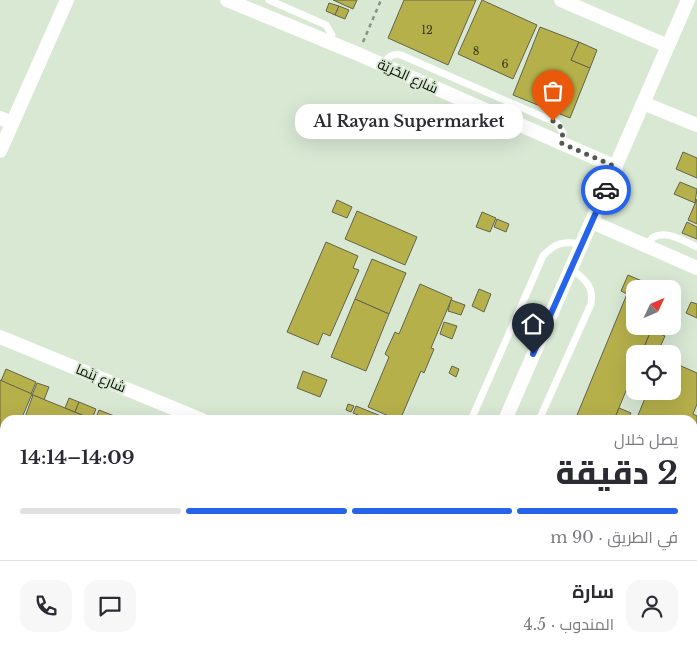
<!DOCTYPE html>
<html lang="ar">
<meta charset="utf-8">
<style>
body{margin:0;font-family:"Libre Baskerville",Cairo,serif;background:#f7f7f7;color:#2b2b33;direction:rtl;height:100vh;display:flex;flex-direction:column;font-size:19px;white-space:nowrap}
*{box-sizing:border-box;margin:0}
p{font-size:16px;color:#7c7c81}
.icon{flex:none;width:28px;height:28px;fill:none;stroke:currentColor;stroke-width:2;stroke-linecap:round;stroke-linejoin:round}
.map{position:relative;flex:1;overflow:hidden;direction:ltr}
.side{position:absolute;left:0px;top:415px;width:698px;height:245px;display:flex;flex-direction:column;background:#fff;border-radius:15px 15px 0 0;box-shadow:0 5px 20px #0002;direction:rtl}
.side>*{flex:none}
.needle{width:32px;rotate:46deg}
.buttons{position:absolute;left:626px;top:280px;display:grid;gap:10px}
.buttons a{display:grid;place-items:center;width:55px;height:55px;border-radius:10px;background:#fff;box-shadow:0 5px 20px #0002;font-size:25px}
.pin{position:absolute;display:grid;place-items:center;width:42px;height:42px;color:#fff;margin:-51px -21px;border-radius:50% 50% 50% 0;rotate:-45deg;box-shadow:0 0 5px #0007}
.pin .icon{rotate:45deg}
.courier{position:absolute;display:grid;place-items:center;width:50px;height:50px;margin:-25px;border:4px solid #2563eb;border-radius:50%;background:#fff;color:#222;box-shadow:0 1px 6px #0007}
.bubble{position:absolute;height:35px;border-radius:15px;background:#fff;box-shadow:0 5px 20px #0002;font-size:16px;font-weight:800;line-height:35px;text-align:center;direction:rtl}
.overview em{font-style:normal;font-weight:800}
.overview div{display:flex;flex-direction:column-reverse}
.overview{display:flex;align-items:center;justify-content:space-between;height:85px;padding:0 20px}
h1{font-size:32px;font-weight:800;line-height:38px}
.bar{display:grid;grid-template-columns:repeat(4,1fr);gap:8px 5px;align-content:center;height:60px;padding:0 20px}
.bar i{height:6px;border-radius:4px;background:#e1e1e2}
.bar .on{background:#2563eb}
.bar p{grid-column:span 4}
.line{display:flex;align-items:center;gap:12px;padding:0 20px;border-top:1px solid #e1e1e2}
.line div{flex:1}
.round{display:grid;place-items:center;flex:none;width:52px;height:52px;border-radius:15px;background:#f7f7f7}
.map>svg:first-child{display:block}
</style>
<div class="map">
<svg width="697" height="660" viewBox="0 0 697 660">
<rect width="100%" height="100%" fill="#d8e8d3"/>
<g fill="#b6b04b" stroke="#64634d">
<polygon points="333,0 357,0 353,9"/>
<polygon points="404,0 476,0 448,65 388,38"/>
<polygon points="482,0 537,25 513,79 458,54"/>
<polygon points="329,3 339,6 335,15 326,11"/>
<polygon points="339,6 349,10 345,19 335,15"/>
<polygon points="540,27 579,42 571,60 590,68 570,118 513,95"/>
<polygon points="579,42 597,50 590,68 571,60"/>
<polygon points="683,152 697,158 697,178 676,169"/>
<polygon points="680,182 697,189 695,203 674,194"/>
<polygon points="697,199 697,224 688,220"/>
<polygon points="337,200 352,207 347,218 332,212"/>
<polygon points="357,211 417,237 405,265 345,239"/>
<polygon points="482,212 496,218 490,232 476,227"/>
<polygon points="497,219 509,224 506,232 494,227"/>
<polygon points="687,222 697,227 697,239 682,233"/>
<polygon points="326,242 358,256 353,268 359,270 330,336 323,333 318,345 287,332"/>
<polygon points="372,259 406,273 389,314 355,299"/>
<polygon points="628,275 642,281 640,287 643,289 635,289 635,326 653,326 641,354 635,354 635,369 614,420 575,420 627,294 621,291"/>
<polygon points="420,284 452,298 431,348 434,349 424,373 421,371 400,420 398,420 368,407 389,357 385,354 395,332 399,334"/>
<polygon points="479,289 491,294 484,312 472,306"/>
<polygon points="355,299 389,314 366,371 331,357"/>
<polygon points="451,300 465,305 461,315 448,311"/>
<polygon points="691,302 697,304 697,318 686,313"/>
<polygon points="444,322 457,326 452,339 440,334"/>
<polygon points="651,330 665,336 657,354 645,354 642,353"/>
<polygon points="672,362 697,373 697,404 693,414 697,416 697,425 692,423 692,420 636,420 648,391 672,391"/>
<polygon points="452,366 459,369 456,377 449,373"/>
<polygon points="6,369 36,382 31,394 1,381"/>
<polygon points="303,371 327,380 320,397 297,388"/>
<polygon points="0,380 32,394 21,420 5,420 5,440 3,446 0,445"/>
<polygon points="37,383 49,387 44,400 32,395"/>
<polygon points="33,395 92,419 92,420 24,420"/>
<polygon points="69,398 79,402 75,412 65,408"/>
<polygon points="79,402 96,409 92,419 75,412"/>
<polygon points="348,404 354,406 351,412 346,410"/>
<polygon points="356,406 391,420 370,420 353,413"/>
<polygon points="619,408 631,413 627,420 614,420"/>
<polygon points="99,410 117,417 115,420 95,420"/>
<polygon points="692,426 697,428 697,453 692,451"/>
<polygon points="2,516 5,517 5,574 0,572 0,521"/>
<polygon points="0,578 5,580 5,592 0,590"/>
<polygon points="5,638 5,655 40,655 38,658 44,660 0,660 0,650"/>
<polygon points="150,655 179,655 177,660 162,660"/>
<polygon points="199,655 248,655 245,660 200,660 197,658"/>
<polygon points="248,655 257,655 263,658 262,660 245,660"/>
<polygon points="277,655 309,655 307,660 275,660"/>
<polygon points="309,655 337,655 335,660 307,660"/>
<polygon points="464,655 488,655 486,660 462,660"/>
<polygon points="641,655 649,657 647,660 640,660"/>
<polygon points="644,655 674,655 672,660 657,660"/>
</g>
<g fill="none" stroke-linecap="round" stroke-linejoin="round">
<g stroke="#879384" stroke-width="2.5" stroke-dasharray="4 4" stroke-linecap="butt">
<polyline points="363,42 381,0"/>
<polyline points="95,660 98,655"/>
</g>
<g stroke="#fff" stroke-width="7">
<polyline points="269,0 326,25 332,35 330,42"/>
<path d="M383,65C387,57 392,53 401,55L557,123L563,133L561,143"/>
<path d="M648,246L652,238C666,229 683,241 697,247"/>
<path d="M471,420L543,256C556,242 564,241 582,244"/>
<path d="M539,420L591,304C594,285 585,280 571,268"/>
<polyline points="692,538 697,540"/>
</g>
<g stroke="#fff" stroke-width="14">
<polyline points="227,0 358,54 616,167"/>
<polyline points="561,0 668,46"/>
<polyline points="643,103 697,125"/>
<polyline points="0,118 12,123"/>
<polyline points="0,151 67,0"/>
<polyline points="592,222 697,268"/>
<polyline points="0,337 202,420"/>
<polyline points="505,420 688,0"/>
<polyline points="0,476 5,478"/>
<polyline points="692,564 697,565"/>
<polyline points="0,607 5,609"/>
<polyline points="115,655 127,660"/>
<polyline points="572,655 584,660"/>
<polyline points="402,660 404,655"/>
</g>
</g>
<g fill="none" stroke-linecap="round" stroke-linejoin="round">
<path stroke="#525b4f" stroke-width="5" stroke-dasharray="0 9" d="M553,121C563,126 564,133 561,143L616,167L606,190"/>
<polyline stroke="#2563eb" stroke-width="6" points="533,354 606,190"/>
</g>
<g text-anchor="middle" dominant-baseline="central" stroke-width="4" stroke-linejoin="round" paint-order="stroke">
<g font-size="11" fill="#353719">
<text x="427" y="30">12</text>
<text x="476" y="51">8</text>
<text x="505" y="64">6</text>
</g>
<g font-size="14" fill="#0a0f08" stroke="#d8e8d3">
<text transform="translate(408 76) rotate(24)">شارع الحُريّة</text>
<text transform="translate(101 378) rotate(22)">شارع بَنَما</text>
</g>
</g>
</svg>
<div class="buttons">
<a><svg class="needle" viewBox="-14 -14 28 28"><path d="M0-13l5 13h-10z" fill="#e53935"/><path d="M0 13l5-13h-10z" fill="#7c7c81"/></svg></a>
<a><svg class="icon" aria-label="locate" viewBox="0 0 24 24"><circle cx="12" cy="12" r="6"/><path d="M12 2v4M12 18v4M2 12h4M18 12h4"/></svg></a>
</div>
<div class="pin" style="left:553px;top:121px;background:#ea580c"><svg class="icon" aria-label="bag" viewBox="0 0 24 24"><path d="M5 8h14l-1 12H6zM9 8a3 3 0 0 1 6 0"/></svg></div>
<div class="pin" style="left:533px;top:354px;background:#1f2937"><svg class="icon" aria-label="home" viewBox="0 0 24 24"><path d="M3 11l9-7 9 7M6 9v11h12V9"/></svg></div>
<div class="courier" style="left:606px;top:190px"><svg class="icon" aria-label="car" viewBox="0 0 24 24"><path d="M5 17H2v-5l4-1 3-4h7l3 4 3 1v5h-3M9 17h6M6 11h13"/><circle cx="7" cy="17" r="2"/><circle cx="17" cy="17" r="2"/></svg></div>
<div class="bubble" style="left:295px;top:104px;width:228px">Al Rayan Supermarket</div>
<section class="side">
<div class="overview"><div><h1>2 دقيقة</h1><p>يصل خلال</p></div><em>14:09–14:14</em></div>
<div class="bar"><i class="on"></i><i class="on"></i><i class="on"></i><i></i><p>في الطريق · 90 m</p></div>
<div class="line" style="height:90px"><a class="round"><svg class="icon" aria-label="person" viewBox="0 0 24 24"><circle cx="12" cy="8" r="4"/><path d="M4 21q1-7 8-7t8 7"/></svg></a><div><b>سارة</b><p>المندوب · 4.5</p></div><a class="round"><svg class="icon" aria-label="chat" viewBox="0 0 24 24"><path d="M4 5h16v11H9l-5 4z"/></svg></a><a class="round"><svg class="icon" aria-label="phone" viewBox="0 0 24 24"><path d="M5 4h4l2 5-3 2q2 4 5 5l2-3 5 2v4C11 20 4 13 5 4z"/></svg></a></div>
</section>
</div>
